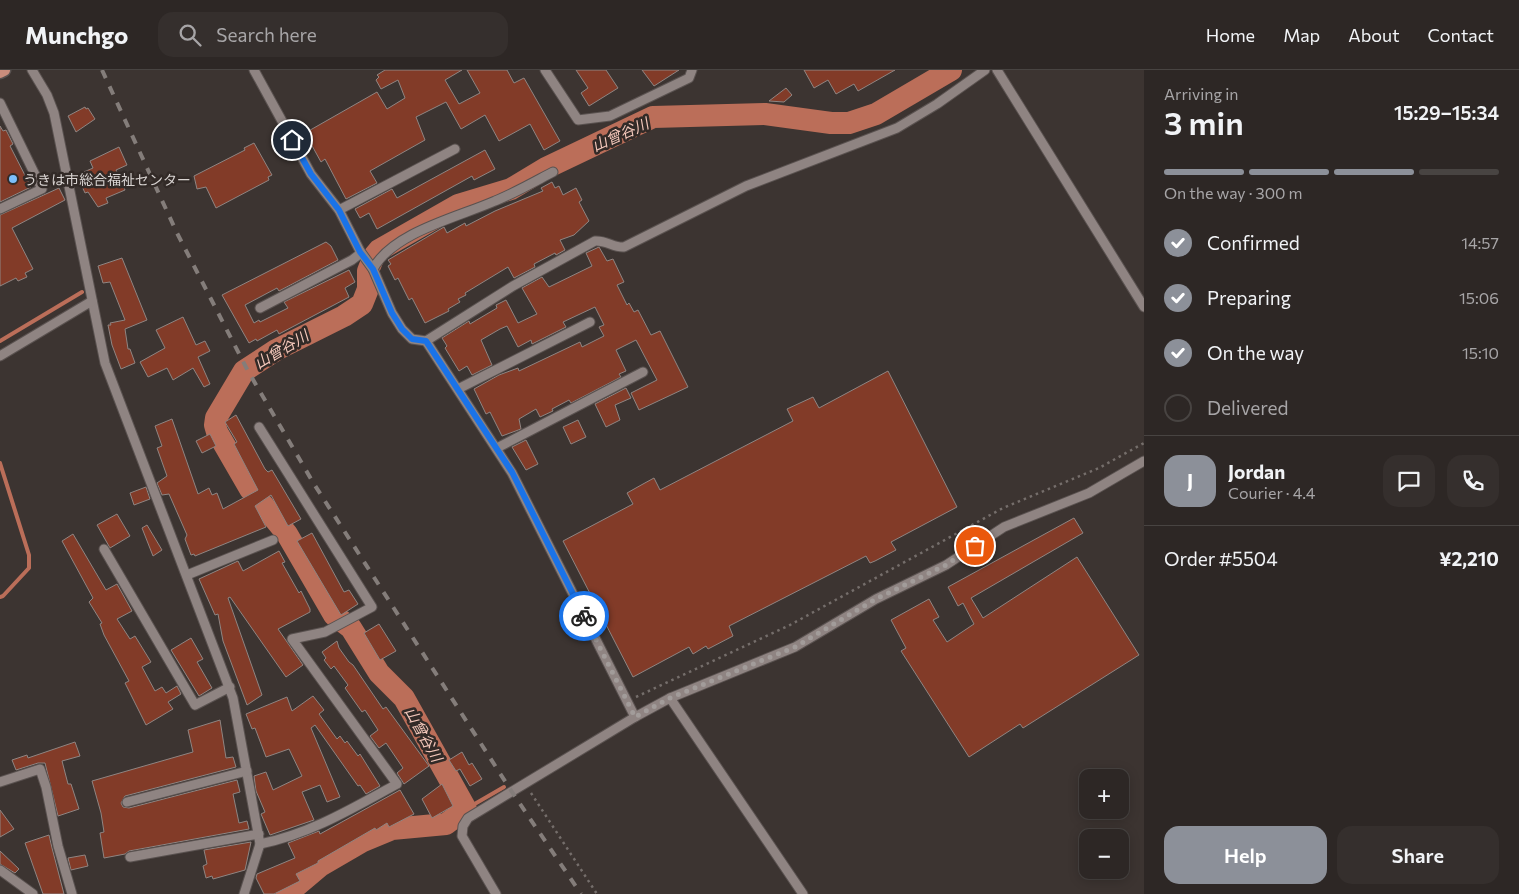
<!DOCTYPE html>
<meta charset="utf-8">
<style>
body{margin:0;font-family:Commissioner,"Noto Sans JP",sans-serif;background:#352f2d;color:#f1f3f6;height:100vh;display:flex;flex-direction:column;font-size:19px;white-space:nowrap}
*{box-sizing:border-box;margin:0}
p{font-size:16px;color:#a7a5a7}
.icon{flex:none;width:28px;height:28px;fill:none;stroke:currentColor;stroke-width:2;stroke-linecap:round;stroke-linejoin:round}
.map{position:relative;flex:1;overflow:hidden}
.side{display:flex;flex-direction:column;background:#2d2725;width:375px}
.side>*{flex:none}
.tools{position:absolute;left:1079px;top:699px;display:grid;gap:10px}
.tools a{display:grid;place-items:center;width:50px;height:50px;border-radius:10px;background:#2d2725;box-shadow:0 2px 12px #0003,0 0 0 1px #484442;font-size:25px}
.pin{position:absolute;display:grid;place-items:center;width:42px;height:42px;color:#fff;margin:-21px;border:2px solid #fff;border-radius:50%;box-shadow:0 1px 5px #0007}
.courier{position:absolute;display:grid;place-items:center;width:50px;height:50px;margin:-25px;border:4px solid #1a73e8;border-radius:50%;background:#fff;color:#222;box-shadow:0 1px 6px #0007}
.headline em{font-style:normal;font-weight:600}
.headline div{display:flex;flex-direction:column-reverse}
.headline{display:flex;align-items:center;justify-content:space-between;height:85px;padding:0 20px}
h1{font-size:32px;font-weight:600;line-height:38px}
.bar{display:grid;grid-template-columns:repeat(4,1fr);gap:8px 5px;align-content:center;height:60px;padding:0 20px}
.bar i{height:6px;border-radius:4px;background:#484442}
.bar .active{background:#8c9099}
.bar p{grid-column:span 4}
.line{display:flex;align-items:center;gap:12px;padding:0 20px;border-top:1px solid #484442}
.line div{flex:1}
.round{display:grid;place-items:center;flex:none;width:52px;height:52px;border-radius:15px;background:#352f2d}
ol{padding:0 20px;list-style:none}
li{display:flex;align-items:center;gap:15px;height:55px}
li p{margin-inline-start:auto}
li .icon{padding:5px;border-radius:50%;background:#8c9099;color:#fff;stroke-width:4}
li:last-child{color:#a7a5a7}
li i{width:28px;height:28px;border:2px solid #484442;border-radius:50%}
.primary-button{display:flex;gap:10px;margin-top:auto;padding:10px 20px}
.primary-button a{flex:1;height:58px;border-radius:15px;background:#8c9099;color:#fff;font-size:20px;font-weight:600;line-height:58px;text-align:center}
.primary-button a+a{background:#352f2d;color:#f1f3f6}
header{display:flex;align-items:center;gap:30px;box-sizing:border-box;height:70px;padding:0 25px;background:#2d2725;border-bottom:1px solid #484442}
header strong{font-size:24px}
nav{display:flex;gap:28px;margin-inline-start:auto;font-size:18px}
.search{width:350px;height:45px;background:#352f2d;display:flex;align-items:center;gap:12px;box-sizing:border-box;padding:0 18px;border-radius:15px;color:#a7a5a7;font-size:19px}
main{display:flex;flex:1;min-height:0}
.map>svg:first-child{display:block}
</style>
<header>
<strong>Munchgo</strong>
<div class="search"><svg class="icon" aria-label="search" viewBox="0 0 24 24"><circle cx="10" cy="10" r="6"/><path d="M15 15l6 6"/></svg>Search here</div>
<nav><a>Home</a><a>Map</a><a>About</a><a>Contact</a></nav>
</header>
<main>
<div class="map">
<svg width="1144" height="824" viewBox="0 0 1144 824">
<rect width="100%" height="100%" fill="#3c3431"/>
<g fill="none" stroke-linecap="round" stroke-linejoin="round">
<g stroke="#bb6e59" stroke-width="4">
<polyline points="0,271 82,222"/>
<polyline points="0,393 29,485 29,498 3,526 0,527"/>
<polyline points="466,739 504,717"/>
</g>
<polyline stroke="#bb6e59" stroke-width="22" points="287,824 320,796 363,771 392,759 446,754 466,739 404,628 379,603 351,558 334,545 287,464 250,419 217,362 215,355 216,348 244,301 276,280 344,246 362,234 368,219 368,201 374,186 379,180 458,135 511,119 546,98 653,47 765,44 831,53 849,53 876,44 951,0"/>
</g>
<g fill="#823b28" stroke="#8f8582">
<polygon points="385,0 462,0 445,10 459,34 480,23 467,0 507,0 514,13 524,8 560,71 544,80 530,54 499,71 485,45 461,59 446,32 416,47 425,70 370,101 377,113 346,129 325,89 321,92 305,63 377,22 387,39 405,28 398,10 381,19 376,10 379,7 377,5"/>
<polygon points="576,0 606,0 618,18 589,36 581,23 588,18"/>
<polygon points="642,0 679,0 654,16"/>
<polygon points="804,0 895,0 858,21 854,14 836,24 828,10 814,18"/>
<polygon points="786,18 792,25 784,32 769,31"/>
<polygon points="85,37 86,39 88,38 95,49 76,62 68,46"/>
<polygon points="0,56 3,61 6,60 13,74 10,76 31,117 0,132"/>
<polygon points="254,73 272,105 268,107 269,110 216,138 206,117 197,119 194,106 245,80 244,78"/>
<polygon points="119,77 127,95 116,100 125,120 106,128 108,133 98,137 88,122 85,123 77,105 93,98 90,91"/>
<polygon points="485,80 495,99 474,110 472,106 377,159 369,143 360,148 355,139 392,119 397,128"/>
<polygon points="552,112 555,118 559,116 563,125 576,118 582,130 579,132 589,151 574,165 560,170 565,180 556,185 555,183 534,194 535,197 514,208 508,197 465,223 466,225 458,229 460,232 448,239 449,241 425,253 412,228 409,230 398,208 395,210 388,196 391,194 388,190 444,157 447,163 465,153 466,156 495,141 543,121 541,118"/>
<polygon points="59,118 65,130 12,158 33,199 25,203 27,207 18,211 16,208 0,216 0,145"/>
<polygon points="326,172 331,176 338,190 279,221 277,218 245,235 254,253 259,250 260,252 288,238 284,232 349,200 355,212 345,218 349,227 279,264 277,260 257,271 256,269 249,273 222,225"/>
<polygon points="599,177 607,191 613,189 624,212 617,215 627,235 629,233 634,242 638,240 651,265 660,261 688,317 639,340 631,323 657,310 636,270 616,280 626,301 619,304 621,307 571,333 569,330 552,339 553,341 540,347 536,339 519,349 521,359 502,366 490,342 486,344 474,319 499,305 518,298 519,301 580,272 582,277 604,266 599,257 604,255 595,237 563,252 566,257 532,274 531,270 518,277 507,256 500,259 481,270 492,295 472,305 467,296 459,301 445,278 447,276 442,268 469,251 470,254 497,238 496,235 506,230 518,253 537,244 522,218 542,207 549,217 592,196 586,183"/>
<polygon points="122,188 147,250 125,259 128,279 130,279 135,293 121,299 112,275 108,255 111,255 110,253 125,250 110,212 103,213 98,196"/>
<polygon points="183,247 196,275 205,271 210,281 198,287 210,314 204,317 193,298 173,310 167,298 148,307 140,292 165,278 156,260"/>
<polygon points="888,301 957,437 891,472 896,480 875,491 870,493 866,486 729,556 733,566 708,579 706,576 693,584 689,577 633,607 563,471 633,434 627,423 643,414 654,408 660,420 793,351 787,339 813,327 819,338"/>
<polygon points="626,318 631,328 615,335 620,350 606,357 595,334"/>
<polygon points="236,345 265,399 268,402 272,400 301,449 288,456 271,425 255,436 266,457 195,486 194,484 191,485 185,469 187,465 169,424 162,425 157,413 167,406 157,378 162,376 155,356 172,349 198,424 209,418 212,425 217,423 223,439 258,420 234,374 237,372 225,352"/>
<polygon points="578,350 586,367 571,374 563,357"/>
<polygon points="210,364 216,376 202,383 196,371"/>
<polygon points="526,370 538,394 526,400 512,377"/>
<polygon points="146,417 150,429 134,435 130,423"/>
<polygon points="117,444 130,466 110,478 97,455"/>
<polygon points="1074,448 1083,463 971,528 983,548 1077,487 1139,585 1023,658 1020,654 969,687 901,581 906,578 891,550 929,529 939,547 933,550 947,572 974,554 963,533 958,536 948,517"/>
<polygon points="147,455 162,480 153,486 142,458"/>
<polygon points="312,463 344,522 349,520 358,534 341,545 297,471"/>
<polygon points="73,464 106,520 117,514 132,541 117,549 130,569 135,566 151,592 142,597 155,621 162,617 166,623 177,616 181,624 168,632 173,639 146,655 125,613 129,611 104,565 100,554 102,553 89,532 93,528 62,471"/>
<polygon points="279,481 285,492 282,493 299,523 301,521 310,539 310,542 278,559 303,595 286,607 230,527 228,528 262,625 247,635 223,571 218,544 215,545 199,509 238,491 243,501"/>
<polygon points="379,554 396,581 380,590 364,563"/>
<polygon points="191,568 203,589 197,592 212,618 199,626 171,580"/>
<polygon points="337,571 339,578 349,592 353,595 383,639 386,637 429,696 404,714 397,703 403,698 386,673 379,678 370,666 378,660 365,640 362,642 345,618 348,615 334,596 331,599 324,590 326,588 322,582"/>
<polygon points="313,626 324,640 319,644 337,669 340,666 345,673 347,671 358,686 360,684 380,716 366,724 360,715 358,716 315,655 311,658 340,727 327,732 320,715 302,722 314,750 270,765 261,744 265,742 256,721 254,706 266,702 273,720 302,706 289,679 266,687 255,658 252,659 246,644 287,627 292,641"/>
<polygon points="220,650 226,688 233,687 236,697 125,726 121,733 123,737 129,738 237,710 240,722 233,724 239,753 247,751 249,759 129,781 125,784 104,788 100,763 104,762 101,743 92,711 193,682 188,660"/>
<polygon points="75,672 80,686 62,691 68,714 71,714 79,739 58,746 45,693 38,693 16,700 12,690 27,685 28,688"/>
<polygon points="462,682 469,695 472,693 482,709 470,716 460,699 456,701 449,690"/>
<polygon points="442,714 453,736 432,748 422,729"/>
<polygon points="400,720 414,744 389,757 387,753 376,760 375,758 318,791 318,793 296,804 300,811 274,824 264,824 256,808 257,804 295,788 288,773 319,761 320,764"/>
<polygon points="0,740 14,759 0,767"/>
<polygon points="49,765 52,778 64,824 43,824 25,773"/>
<polygon points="251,772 245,800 213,809 212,806 206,808 203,796 207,794 204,780"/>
<polygon points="0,781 19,799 15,803 0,794"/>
<polygon points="85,785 88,796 71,800 68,788"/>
</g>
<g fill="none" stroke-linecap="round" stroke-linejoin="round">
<defs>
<g id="minor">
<polyline points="32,0 47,25 54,43 105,293 233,628 260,774 244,824"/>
<path d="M254,0L311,104L339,140L360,181L373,199L392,243L402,259L412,269L426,271L513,216L595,171C606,170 614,178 624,177L746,116L897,58L937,34L985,0"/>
<polyline points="545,0 578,50 610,46 689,8 692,0"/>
<polyline points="997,0 1144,237"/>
<polyline points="0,33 42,119 0,139"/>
<polyline points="339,140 455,79"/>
<path d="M373,199C393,162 459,147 495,131C515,123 534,112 553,102"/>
<polyline points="260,238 352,190 361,183"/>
<polyline points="426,271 512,403 635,647"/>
<polyline points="0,286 92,231"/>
<polyline points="458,319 590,252"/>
<path d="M259,357L372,537L325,562L292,569L397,714C353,738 310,764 260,774"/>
<polyline points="497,378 643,302"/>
<polyline points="104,479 195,635 230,617"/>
<polyline points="187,505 273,470"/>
<polyline points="670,628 803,824"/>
<polyline points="0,712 40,699 46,717 58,776 72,824"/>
<polyline points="127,732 247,701"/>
<polyline points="130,787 259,764"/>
<polyline points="0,800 33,824"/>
<polyline points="496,824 462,766 463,756 468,748 635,647 670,628 795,577 876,529 946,495 1004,457 1089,423 1144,391"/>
</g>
<polyline id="major" points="0,2 4,0"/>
</defs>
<use href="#minor" stroke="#5a5250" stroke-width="11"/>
<use href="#major" stroke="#5a5250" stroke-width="15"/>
<g stroke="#756e6b" stroke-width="2.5" stroke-dasharray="2.5 4" stroke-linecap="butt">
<polyline points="636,627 790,555 1003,438 1099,398 1144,373"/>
<polyline points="531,723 597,824"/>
</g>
<use href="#minor" stroke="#8f8482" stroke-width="9"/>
<use href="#major" stroke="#ca8d7c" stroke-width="12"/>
<polyline stroke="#847d7a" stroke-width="4" stroke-dasharray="9 9" stroke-linecap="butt" points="102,0 177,163 248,301 314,414 512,722 581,824"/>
</g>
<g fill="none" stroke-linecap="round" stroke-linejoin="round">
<polyline stroke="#a29c9a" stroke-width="5" stroke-dasharray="0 9" points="584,546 635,647 670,628 795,577 876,529 946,495 975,476"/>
<polyline stroke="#1a73e8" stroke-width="6" points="292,70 311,104 339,140 360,182 373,199 392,243 402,259 412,269 426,271 512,402 584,546"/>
</g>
<circle fill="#7cbef9" stroke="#322a27" stroke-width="2" cx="13" cy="109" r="5"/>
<g text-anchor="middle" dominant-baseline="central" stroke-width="5" stroke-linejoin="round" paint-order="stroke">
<g font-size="14" fill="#d9d4d2" stroke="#322a27" text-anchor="start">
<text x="23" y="109">うきは市総合福祉センター</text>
</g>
<g font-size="15" font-style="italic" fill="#f3c7ba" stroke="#322a27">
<text transform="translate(620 64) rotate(-24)">山曾谷川</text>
<text transform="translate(281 279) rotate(-31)">山曾谷川</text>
<text transform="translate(424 664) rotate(61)">山曾谷川</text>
</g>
</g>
</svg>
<div class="tools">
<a>+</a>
<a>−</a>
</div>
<div class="pin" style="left:975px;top:476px;background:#ea580c"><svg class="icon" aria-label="bag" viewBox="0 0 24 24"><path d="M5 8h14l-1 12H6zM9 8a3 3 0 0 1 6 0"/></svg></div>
<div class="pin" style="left:292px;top:70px;background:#1f2937"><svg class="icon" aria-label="home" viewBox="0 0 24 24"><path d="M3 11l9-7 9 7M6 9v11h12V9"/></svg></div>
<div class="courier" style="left:584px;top:546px"><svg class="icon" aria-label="bike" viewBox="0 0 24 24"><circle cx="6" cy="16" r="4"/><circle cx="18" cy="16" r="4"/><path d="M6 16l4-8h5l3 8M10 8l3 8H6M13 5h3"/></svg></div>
</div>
<section class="side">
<div class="headline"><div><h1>3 min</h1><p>Arriving in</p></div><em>15:29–15:34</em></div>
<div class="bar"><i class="active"></i><i class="active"></i><i class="active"></i><i></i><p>On the way · 300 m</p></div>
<ol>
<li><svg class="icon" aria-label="check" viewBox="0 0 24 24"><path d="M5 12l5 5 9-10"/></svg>Confirmed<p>14:57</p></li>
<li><svg class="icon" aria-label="check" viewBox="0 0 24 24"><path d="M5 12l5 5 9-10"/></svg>Preparing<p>15:06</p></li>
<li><svg class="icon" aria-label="check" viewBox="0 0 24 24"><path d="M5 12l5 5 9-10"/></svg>On the way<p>15:10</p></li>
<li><i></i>Delivered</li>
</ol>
<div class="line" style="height:90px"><b class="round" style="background:#8c9099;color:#fff">J</b><div><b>Jordan</b><p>Courier · 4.4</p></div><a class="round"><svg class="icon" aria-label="chat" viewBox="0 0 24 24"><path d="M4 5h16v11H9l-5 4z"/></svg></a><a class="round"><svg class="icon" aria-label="phone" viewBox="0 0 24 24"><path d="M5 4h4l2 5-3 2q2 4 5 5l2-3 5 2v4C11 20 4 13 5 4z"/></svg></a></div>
<div class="line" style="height:65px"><div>Order #5504</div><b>¥2,210</b></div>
<div class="primary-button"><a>Help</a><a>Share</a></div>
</section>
</main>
